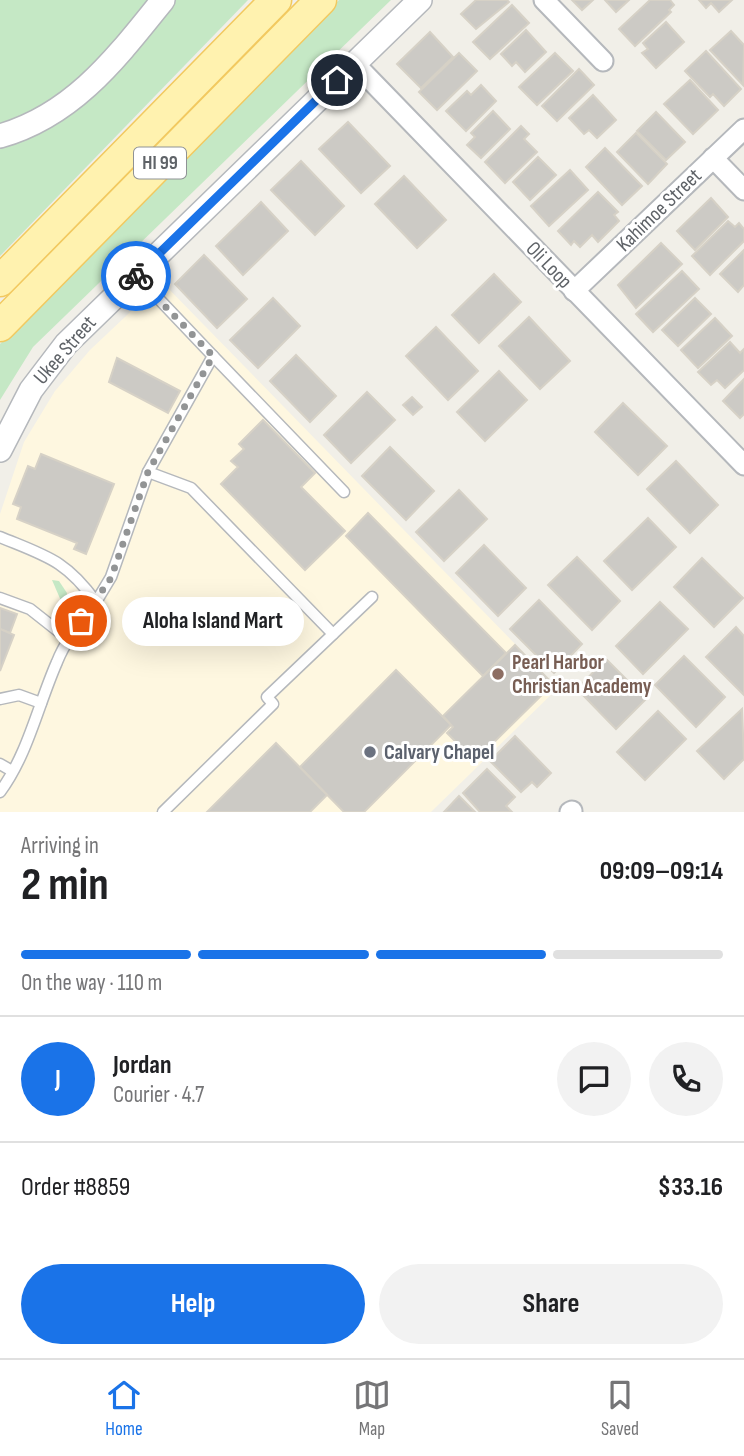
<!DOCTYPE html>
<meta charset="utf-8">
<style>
body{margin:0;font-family:"Sofia Sans Condensed",sans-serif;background:#f2f2f2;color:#202124;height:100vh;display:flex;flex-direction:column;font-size:26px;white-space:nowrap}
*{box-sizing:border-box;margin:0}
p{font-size:23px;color:#757577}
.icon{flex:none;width:38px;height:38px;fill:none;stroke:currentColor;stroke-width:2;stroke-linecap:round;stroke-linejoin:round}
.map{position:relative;height:812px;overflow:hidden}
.drawer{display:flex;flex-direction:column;background:#fff;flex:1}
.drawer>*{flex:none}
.pin{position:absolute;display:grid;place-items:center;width:60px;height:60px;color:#fff;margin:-30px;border:4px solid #fff;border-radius:50%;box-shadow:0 2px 7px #0007}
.courier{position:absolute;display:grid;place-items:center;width:70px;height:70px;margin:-35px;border:5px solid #1a73e8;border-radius:50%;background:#fff;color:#222;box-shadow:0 2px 9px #0007}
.bubble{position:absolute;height:49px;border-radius:24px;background:#fff;box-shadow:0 7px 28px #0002;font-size:23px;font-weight:700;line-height:49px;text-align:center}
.overview em{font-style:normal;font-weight:700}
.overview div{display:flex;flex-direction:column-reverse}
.overview{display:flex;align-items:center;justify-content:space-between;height:119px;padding:0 21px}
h1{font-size:46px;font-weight:700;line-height:52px}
.bar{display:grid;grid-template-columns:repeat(4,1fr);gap:10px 7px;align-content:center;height:84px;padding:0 21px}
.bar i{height:9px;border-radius:5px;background:#e0e0e0}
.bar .on{background:#1a73e8}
.bar p{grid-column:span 4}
.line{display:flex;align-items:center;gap:18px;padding:0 21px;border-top:2px solid #e0e0e0}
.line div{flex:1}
.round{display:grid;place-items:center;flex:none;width:74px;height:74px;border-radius:37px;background:#f2f2f2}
.cta{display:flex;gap:14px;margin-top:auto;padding:14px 21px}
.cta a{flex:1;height:80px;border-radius:42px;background:#1a73e8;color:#fff;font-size:28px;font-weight:700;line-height:80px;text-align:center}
.cta a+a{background:#f2f2f2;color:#202124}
.tabs{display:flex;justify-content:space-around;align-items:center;height:98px;border-top:2px solid #e0e0e0;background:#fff;font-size:19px;color:#757577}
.tabs a{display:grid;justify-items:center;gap:4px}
.tabs .on{color:#1a73e8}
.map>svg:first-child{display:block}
</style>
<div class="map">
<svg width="744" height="812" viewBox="0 0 744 812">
<rect width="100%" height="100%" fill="#f1efe8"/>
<polygon fill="#fef7e0" points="162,282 558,688 431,812 0,812 0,514 24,442 55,391 90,350"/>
<g fill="#c5e8c5">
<polygon points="0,0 248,0 0,256"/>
<polygon points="339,0 391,0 33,347 0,400 0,344"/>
<polygon points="52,580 59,581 67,593 65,610"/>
</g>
<g fill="#cccac5" stroke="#d6d1c6" stroke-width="2">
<polygon points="476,0 507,0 509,2 476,29 461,14"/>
<polygon points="572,0 593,0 582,10"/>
<polygon points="605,0 629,0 616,12"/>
<polygon points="650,0 670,0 674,5 669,10 671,12 635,46 619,29"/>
<polygon points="699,0 732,0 719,12 711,3 706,8"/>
<polygon points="512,5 529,23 490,59 473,42"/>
<polygon points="666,22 684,42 656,68 642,53 648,49 643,43"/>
<polygon points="526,30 546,52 525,72 516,62 512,66 501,54"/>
<polygon points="731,31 744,45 743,85 710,50"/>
<polygon points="430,32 453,57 421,88 397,64"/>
<polygon points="706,51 741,89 724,106 713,94 710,97 685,71"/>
<polygon points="459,53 477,71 437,110 419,92"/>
<polygon points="555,53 573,71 537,105 519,87"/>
<polygon points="579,69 594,85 557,121 542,106"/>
<polygon points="690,80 718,110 693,134 664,104"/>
<polygon points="481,85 496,101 466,131 446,111 467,91 471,95"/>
<polygon points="593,95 616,120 597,138 589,130 584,134 569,118"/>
<polygon points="493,111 510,129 481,158 467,145 475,137 471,133"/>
<polygon points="656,112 685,142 666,160 637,131"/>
<polygon points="348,122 390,166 361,193 319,149"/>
<polygon points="521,126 529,134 524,139 537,152 505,183 485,162"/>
<polygon points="636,133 667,164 648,184 617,152"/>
<polygon points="605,148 642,186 622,205 586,167"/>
<polygon points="538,157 556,175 530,200 513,182"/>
<polygon points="301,161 344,206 315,235 271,190"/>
<polygon points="570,170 588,190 549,226 531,206"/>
<polygon points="404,176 446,220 417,248 375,204"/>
<polygon points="598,192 618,212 614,215 619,221 598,242 592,235 580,247 574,241 571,245 558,231"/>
<polygon points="711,198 728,217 695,250 677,231"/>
<polygon points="261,202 288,231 243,275 216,246"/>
<polygon points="728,221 735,227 739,223 744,229 744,241 710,275 692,256"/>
<polygon points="661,243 682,264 636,308 618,285"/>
<polygon points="744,250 744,285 738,292 720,274"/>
<polygon points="204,255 247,299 217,328 175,284"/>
<polygon points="682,271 699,289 653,332 636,314"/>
<polygon points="494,274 521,302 479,343 452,315"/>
<polygon points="273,298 300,326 258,368 230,340"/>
<polygon points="695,298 711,314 678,346 662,330"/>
<polygon points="529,317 570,361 540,389 499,346"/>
<polygon points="715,318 732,336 698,368 681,350"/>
<polygon points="436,327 478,371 448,400 406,356"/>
<polygon points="730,342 740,353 744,349 744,370 725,388 717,380 711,385 698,372"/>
<polygon points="296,355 336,396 310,422 270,381"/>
<polygon points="117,358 180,391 168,413 109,382"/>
<polygon points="499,371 527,400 485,441 457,412"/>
<polygon points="744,379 744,414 740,418 723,401"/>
<polygon points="367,392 395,420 351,463 324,435"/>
<polygon points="412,397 422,407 413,415 403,405"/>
<polygon points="623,403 667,446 638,475 595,432"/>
<polygon points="263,420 315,473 301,487 345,531 305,570 221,484 238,467 231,461 244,449 239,444"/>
<polygon points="390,447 434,491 406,520 362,476"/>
<polygon points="41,454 114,484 86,554 74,549 77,543 17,519 21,507 13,504 28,466 35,469"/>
<polygon points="676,461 718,505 690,533 647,489"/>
<polygon points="459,490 487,519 444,561 416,532"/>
<polygon points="368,513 506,653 483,676 346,536"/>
<polygon points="648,518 676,547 632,590 604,561"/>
<polygon points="484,545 526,588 498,616 456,573"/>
<polygon points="577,557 620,601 592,630 548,585"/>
<polygon points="702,558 743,598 714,627 674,587"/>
<polygon points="539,600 582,644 554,673 510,629"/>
<polygon points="660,602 688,629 643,674 616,646"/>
<polygon points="0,608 17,614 10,633 0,629"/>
<polygon points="736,627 744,636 744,695 706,657"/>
<polygon points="0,629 14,635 0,671"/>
<polygon points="515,645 553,684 481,755 472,746 466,752 447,733 453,727 443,716"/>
<polygon points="684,656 725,697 696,727 655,685"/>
<polygon points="606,659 646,699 616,729 577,689"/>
<polygon points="396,670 451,725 364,812 344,812 300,767"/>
<polygon points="742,709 744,759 724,779 697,751"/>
<polygon points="658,711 686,739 645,780 617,752"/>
<polygon points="515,736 551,773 537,787 532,782 521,792 490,761"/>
<polygon points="276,743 327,795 310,812 207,812"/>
<polygon points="487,769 515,797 506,806 512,812 480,812 463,793"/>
<polygon points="459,796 475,812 444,812"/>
</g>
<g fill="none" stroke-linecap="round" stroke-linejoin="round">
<defs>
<g id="service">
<polyline points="213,356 344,492"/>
<polyline points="148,472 191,488 333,634"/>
<path d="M0,537C46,556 66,560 96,602L111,577L148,472L213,356L137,276"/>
<polyline points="0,598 30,609 68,639"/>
<polyline points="0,699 19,695 41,703"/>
<polyline points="0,764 12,771"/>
<path d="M0,792C28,754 38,705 57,662C66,639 82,621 96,602"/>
<polyline points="163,812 273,704 267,697 372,597"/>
</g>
<g id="minor">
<polyline points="544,0 603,61"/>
<polyline points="355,64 744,465"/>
<polyline points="713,158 744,190"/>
<polyline points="574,291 744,129"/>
<polyline points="570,812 572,811"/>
</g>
<g id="tertiary">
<path d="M0,136C74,115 117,57 163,0"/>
<polyline points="0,450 31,390 66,344 420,0"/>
</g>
<g id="primary">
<polyline points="0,281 276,0"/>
<polyline points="0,326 321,0"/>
</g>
</defs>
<use href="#service" stroke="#b5b8bc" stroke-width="13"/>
<use href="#minor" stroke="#b5b8bc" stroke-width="23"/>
<use href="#tertiary" stroke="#b5b8bc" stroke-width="26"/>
<use href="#primary" stroke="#f2c960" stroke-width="33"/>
<use href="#service" stroke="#fff" stroke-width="10"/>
<use href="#minor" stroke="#fff" stroke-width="19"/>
<use href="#tertiary" stroke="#fff" stroke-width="23"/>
<use href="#primary" stroke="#fff2af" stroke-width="30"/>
</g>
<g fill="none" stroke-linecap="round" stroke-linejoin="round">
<polyline stroke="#929495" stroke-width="7" stroke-dasharray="0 12.6" points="81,621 111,578 148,472 213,356 136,276"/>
<polyline stroke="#1a73e8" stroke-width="9" points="136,276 337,80"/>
</g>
<circle fill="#8d6e63" stroke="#fff" stroke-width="2.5" cx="498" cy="674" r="7"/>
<circle fill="#6b7280" stroke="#fff" stroke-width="2.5" cx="370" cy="752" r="7"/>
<g text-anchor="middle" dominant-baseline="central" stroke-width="6" stroke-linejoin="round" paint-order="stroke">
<rect fill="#fff" stroke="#8f9295" stroke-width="2" x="134" y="147.5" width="52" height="31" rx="5"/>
<g font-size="19" font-weight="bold" fill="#5f6368">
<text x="160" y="163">HI 99</text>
</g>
<g font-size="21" fill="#5f6368" stroke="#fff">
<text transform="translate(659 210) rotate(-44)">Kahimoe Street</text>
<text transform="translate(549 265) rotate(46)">Oli Loop</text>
<text transform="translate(65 350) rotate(-49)">Ukee Street</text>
</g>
<g font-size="21" font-weight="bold" fill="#785e54" stroke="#fff" text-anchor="start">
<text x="512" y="662">Pearl Harbor<tspan x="512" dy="24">Christian Academy</tspan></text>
</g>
<g font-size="21" font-weight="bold" fill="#5b616d" stroke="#fff" text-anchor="start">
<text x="384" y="752">Calvary Chapel</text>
</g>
</g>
</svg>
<div class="pin" style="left:81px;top:621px;background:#ea580c"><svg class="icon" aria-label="bag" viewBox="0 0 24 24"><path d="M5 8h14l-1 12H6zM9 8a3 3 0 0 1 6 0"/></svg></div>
<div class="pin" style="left:337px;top:80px;background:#1f2937"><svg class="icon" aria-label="home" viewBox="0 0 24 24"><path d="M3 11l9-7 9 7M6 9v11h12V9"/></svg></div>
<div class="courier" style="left:136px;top:276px"><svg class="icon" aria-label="bike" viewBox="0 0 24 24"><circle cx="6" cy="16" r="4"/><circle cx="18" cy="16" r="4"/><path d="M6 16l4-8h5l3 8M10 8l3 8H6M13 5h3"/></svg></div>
<div class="bubble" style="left:122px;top:597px;width:182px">Aloha Island Mart</div>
</div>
<section class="drawer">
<div class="overview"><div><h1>2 min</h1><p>Arriving in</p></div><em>09:09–09:14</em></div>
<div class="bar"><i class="on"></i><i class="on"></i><i class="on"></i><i></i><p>On the way · 110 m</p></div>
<div class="line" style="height:126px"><b class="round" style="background:#1a73e8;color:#fff">J</b><div><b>Jordan</b><p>Courier · 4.7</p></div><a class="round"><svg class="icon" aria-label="chat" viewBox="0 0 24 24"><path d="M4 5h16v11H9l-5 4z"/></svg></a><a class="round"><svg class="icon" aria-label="phone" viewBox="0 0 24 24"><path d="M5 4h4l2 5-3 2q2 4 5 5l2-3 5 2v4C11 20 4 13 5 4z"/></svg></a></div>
<div class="line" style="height:91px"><div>Order #8859</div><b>$33.16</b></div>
<div class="cta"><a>Help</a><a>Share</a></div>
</section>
<nav class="tabs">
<a class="on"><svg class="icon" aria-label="home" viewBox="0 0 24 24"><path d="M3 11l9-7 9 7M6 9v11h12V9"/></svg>Home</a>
<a><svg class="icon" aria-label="map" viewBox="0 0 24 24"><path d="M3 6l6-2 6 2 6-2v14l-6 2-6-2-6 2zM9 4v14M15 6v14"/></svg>Map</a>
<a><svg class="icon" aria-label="saved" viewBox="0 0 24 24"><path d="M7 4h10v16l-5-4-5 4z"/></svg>Saved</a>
</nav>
